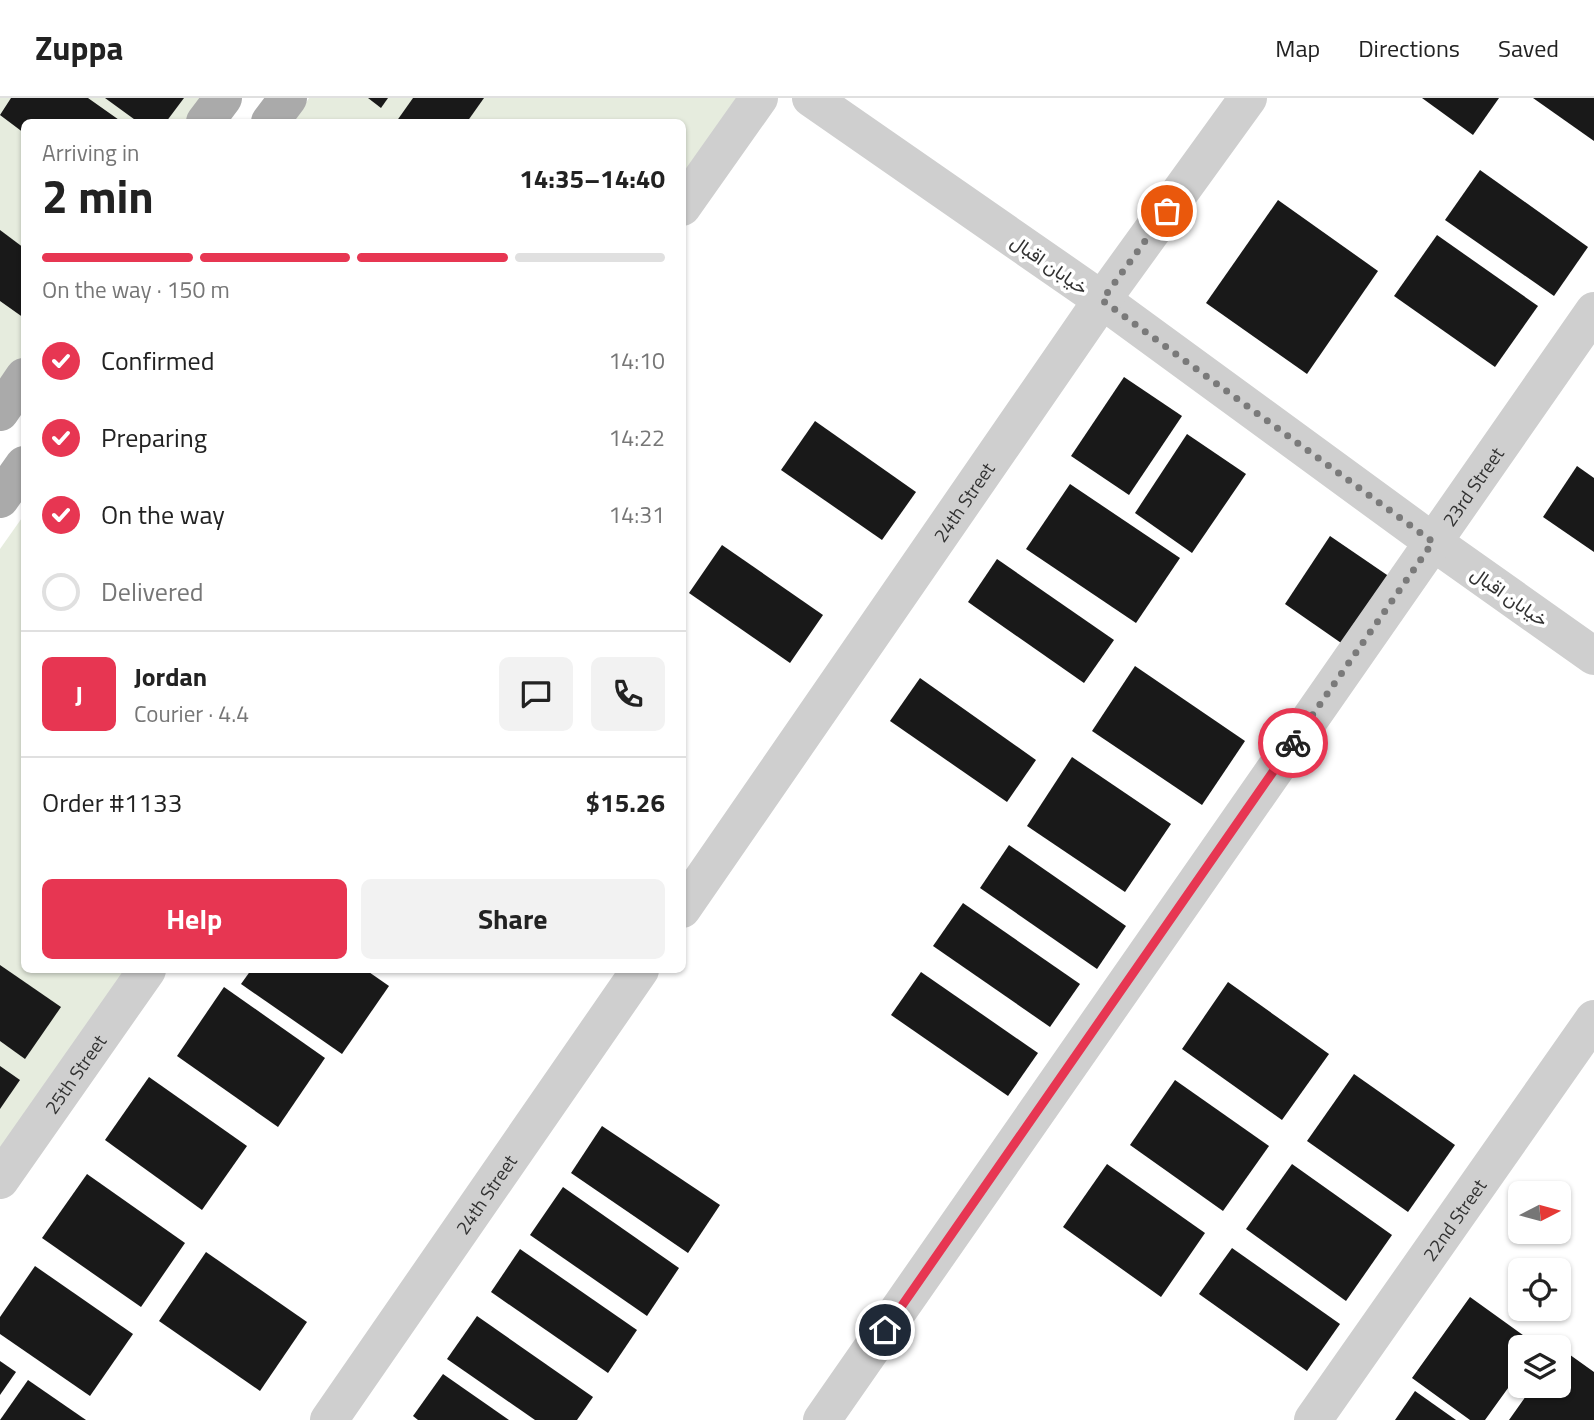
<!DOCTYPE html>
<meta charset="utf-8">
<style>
body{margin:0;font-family:"Titillium Web",Vazirmatn,sans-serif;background:#f2f2f2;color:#222;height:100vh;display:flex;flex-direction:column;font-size:26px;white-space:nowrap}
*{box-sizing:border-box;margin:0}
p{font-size:23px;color:#767676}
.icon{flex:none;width:38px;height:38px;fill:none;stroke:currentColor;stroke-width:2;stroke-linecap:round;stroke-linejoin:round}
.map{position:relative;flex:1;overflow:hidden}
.drawer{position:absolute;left:21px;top:21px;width:665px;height:854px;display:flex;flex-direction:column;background:#fff;border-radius:10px;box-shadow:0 2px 5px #0004}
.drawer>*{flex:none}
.needle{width:46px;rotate:84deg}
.tools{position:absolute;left:1508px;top:1083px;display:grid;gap:14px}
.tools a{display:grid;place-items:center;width:63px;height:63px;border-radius:10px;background:#fff;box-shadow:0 2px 5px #0004;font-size:35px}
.pin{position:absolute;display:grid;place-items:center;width:60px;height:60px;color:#fff;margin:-30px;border:4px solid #fff;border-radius:50%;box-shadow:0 2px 7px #0007}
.courier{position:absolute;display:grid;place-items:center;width:70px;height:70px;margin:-35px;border:5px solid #e73652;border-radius:50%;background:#fff;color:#222;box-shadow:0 2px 9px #0007}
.headline em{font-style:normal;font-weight:700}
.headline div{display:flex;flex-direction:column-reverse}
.headline{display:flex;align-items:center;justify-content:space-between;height:119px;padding:0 21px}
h1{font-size:46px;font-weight:700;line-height:52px}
.bar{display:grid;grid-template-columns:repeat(4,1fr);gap:10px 7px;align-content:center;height:84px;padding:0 21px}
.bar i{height:9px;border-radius:5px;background:#e0e0e0}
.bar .current{background:#e73652}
.bar p{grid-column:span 4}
.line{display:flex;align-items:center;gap:18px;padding:0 21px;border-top:2px solid #e0e0e0}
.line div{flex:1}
.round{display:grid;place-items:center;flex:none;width:74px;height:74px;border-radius:10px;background:#f2f2f2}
ol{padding:0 21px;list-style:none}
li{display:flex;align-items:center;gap:21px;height:77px}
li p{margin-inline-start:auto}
li .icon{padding:7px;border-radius:50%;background:#e73652;color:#fff;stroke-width:4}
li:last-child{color:#767676}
li i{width:38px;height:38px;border:4px solid #e0e0e0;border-radius:50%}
.cta{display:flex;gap:14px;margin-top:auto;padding:14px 21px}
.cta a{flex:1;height:80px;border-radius:10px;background:#e73652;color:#fff;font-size:28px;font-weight:700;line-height:80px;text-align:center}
.cta a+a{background:#f2f2f2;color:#222}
header{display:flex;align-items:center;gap:42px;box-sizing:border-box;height:98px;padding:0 35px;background:#fff;border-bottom:2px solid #e0e0e0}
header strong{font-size:33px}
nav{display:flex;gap:38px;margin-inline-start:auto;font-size:24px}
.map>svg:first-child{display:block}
</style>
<header>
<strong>Zuppa</strong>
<nav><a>Map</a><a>Directions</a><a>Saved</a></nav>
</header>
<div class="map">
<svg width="1594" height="1322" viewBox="0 0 1594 1322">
<rect width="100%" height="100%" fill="#fff"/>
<g fill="#e6ecde">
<polygon points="0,0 213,0 195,24 24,24 24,260 0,295"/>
<polygon points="309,0 748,0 683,91 682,24 294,24"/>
<polygon points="24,417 24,872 128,872 0,1059 0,451"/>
</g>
<g fill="#191919">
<polygon points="11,0 88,0 122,24 24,24 24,35 0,17"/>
<polygon points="105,0 184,0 166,24 138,24"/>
<polygon points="368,0 388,0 381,10"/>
<polygon points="413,0 484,0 467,24 396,24"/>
<polygon points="1422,0 1499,0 1473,37"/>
<polygon points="1533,0 1594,0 1594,43"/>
<polygon points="1480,72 1588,149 1554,198 1445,122"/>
<polygon points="1278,102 1378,173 1307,276 1206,205"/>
<polygon points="0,132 24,150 24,220 0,203"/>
<polygon points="1437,137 1538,208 1495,269 1394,198"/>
<polygon points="1124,279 1182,318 1129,397 1071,358"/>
<polygon points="815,323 916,394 882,442 781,372"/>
<polygon points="1187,336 1246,376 1192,455 1135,415"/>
<polygon points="1577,368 1594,380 1594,454 1543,419"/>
<polygon points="1070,386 1180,460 1136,525 1026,451"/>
<polygon points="1330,438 1390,479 1344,547 1285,506"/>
<polygon points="722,447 823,517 790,565 689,495"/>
<polygon points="997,461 1114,542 1084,585 968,504"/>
<polygon points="1135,568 1245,643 1202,707 1092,633"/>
<polygon points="920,580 1036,662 1007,704 890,623"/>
<polygon points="1072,659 1171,726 1125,794 1027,728"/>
<polygon points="1009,747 1126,828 1097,871 980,790"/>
<polygon points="963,805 1080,886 1050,929 933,848"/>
<polygon points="0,867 61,909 25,961 0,943"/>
<polygon points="251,872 366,872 389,888 342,956 241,886"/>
<polygon points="921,874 1038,955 1008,998 891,917"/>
<polygon points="1228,884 1329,956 1282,1022 1182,951"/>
<polygon points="224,889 325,960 278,1029 177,958"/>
<polygon points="0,968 20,982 0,1011"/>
<polygon points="1354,976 1455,1047 1408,1114 1307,1043"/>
<polygon points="149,979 247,1048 202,1112 105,1042"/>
<polygon points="1175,982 1269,1048 1223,1113 1130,1047"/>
<polygon points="602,1028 720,1107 688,1155 571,1075"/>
<polygon points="1107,1066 1205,1135 1161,1199 1063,1129"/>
<polygon points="1292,1066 1392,1137 1346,1203 1246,1131"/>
<polygon points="87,1076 185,1145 141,1209 42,1140"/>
<polygon points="563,1089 679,1170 647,1218 530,1137"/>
<polygon points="1232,1150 1340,1226 1307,1273 1199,1196"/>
<polygon points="520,1151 637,1232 608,1275 491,1194"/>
<polygon points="206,1154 307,1224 260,1293 159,1223"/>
<polygon points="35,1168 133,1236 90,1298 0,1236 0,1219"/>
<polygon points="1470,1199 1538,1248 1521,1250 1521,1272 1485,1322 1470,1322 1412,1280"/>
<polygon points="477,1218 593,1299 577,1322 535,1322 447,1261"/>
<polygon points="1559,1249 1594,1274 1594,1322 1509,1322 1533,1288 1559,1288"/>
<polygon points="0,1263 16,1274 0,1297"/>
<polygon points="443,1276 509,1322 418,1322 413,1318"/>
<polygon points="28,1282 86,1322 0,1322"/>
<polygon points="1415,1293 1456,1322 1395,1322"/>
</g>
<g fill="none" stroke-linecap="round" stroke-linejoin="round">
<g stroke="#cfcfcf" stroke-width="38">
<polyline points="811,0 1102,202 1433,444 1594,558"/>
<polyline points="682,109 759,0"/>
<path id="s1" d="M682,811L1102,202L1248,0"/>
<path id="s2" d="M0,1082L147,872"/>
<path id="s3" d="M329,1322L640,872"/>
<path id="s4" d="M822,1322L1594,213"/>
<path id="s5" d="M1313,1322L1594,921"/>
</g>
<g stroke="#aaa" stroke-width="38">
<polyline points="205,24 223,0"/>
<polyline points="270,24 288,0"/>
<polyline points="0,314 24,279"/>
<polyline points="0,401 24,367"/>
</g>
</g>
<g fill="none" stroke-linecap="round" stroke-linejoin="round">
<polyline stroke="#7a7a7a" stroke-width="7" stroke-dasharray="0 12.6" points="1167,113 1102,202 1433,444 1293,645"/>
<polyline stroke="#e73652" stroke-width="9" points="885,1232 1293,645"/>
</g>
<g text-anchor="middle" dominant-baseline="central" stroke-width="7" stroke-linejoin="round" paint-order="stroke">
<g font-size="19" fill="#323232" stroke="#fff">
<text transform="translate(1050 166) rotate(35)">خیابان اقبال</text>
<text stroke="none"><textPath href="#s4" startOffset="1138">23rd Street</textPath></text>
<text stroke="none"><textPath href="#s1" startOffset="495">24th Street</textPath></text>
<text transform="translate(1510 498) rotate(35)">خیابان اقبال</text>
<text stroke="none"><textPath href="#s2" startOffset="130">25th Street</textPath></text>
<text stroke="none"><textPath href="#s3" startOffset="275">24th Street</textPath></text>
<text stroke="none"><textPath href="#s5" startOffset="245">22nd Street</textPath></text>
</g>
</g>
</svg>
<div class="tools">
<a><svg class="needle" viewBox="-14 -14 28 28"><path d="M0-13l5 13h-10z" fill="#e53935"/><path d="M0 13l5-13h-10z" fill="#767676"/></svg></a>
<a><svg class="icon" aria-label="locate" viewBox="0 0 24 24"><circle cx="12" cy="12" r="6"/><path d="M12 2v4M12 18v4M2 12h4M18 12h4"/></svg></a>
<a><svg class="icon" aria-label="layers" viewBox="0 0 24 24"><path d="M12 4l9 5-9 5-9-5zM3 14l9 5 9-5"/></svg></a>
</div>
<div class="pin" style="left:1167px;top:113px;background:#ea580c"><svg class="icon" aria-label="bag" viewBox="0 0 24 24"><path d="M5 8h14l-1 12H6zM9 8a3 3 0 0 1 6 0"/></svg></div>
<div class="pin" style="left:885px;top:1232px;background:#1f2937"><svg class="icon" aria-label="home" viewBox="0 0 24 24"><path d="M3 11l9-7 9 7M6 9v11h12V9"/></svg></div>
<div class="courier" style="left:1293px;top:645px"><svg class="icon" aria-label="bike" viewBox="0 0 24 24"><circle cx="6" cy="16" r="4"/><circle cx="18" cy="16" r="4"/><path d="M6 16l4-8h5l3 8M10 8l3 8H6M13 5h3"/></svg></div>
<section class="drawer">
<div class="headline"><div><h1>2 min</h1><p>Arriving in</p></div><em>14:35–14:40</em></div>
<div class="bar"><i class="current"></i><i class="current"></i><i class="current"></i><i></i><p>On the way · 150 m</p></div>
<ol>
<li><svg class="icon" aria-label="check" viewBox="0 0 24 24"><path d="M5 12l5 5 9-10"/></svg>Confirmed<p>14:10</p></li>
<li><svg class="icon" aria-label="check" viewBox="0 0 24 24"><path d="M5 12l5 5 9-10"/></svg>Preparing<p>14:22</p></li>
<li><svg class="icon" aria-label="check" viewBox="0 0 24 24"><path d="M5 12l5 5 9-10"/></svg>On the way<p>14:31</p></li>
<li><i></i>Delivered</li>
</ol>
<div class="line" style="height:126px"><b class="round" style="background:#e73652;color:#fff">J</b><div><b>Jordan</b><p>Courier · 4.4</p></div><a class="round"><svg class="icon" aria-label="chat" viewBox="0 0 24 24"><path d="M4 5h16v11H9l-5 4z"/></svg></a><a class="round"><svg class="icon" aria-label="phone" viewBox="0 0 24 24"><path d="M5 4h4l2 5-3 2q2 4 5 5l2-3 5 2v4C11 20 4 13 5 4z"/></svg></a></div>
<div class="line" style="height:91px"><div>Order #1133</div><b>$15.26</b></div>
<div class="cta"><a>Help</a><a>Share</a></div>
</section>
</div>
